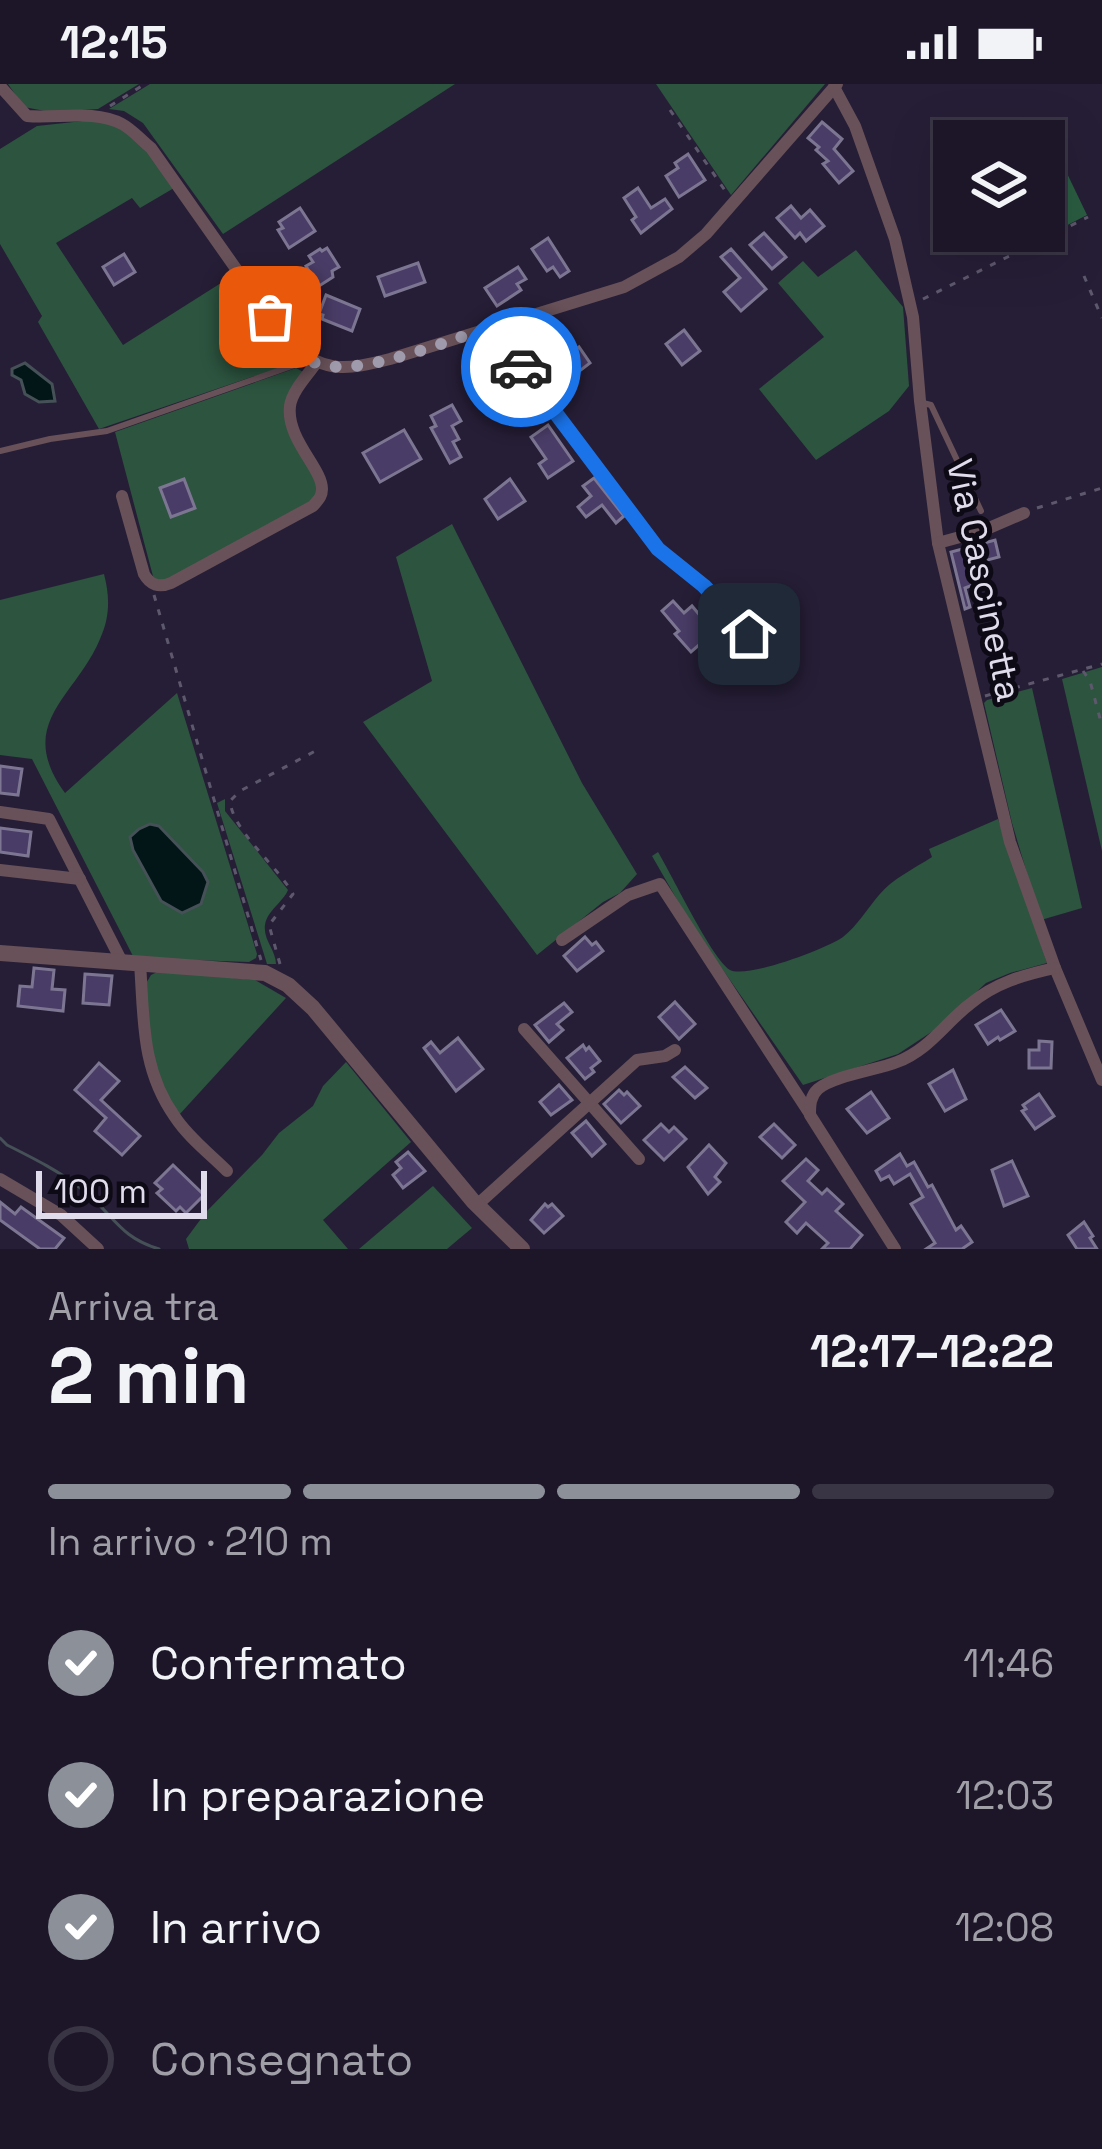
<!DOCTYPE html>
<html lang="it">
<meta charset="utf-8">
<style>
body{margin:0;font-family:"Space Grotesk",sans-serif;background:#251f30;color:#f1f3f6;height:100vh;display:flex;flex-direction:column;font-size:45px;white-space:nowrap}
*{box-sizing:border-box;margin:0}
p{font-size:39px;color:#a09fa8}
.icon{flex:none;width:66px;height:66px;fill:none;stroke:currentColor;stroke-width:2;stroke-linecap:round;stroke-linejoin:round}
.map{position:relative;height:1165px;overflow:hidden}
.drawer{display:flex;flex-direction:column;background:#1c1628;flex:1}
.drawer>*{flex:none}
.controls{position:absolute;left:933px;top:36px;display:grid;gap:24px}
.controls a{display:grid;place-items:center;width:132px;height:132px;border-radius:0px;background:#1c1628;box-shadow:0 12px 48px #0002,0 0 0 3px #3a3545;font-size:60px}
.scale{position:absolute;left:36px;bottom:30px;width:171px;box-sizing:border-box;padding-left:12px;border:6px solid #e0dcec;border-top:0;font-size:33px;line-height:42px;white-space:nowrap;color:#e0dcec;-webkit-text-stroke:9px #0e0a15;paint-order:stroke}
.pin{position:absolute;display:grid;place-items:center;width:102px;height:102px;color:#fff;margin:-51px;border-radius:24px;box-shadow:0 6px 18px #0006}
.courier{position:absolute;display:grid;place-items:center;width:120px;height:120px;margin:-60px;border:9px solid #1a73e8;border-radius:50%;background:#fff;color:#222;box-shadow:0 3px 15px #0007}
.overview em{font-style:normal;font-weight:600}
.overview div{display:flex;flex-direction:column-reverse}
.overview{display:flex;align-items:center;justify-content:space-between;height:204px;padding:0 48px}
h1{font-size:78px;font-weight:600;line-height:90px}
.bar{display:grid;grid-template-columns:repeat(4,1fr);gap:18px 12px;align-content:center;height:144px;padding:0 48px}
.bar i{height:15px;border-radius:9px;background:#3a3545}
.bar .current{background:#8c9099}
.bar p{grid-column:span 4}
ol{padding:0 48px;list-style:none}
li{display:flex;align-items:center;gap:36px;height:132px}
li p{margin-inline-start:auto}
li .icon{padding:12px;border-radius:50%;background:#8c9099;color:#fff;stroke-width:4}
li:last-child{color:#a09fa8}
li i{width:66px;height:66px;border:6px solid #3a3545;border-radius:50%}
.status{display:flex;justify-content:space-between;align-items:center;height:84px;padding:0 60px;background:#1c1628;direction:ltr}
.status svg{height:33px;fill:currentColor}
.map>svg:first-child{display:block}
</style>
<div class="status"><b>12:15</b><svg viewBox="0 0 49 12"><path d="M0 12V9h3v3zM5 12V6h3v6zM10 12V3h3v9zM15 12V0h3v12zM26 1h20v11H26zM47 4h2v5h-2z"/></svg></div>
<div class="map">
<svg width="1102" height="1165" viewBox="0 0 1102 1165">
<rect width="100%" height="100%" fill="#261e36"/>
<g fill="#2c543f">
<polygon points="8,0 139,0 98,25 50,28 24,23"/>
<polygon points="150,0 455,0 223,150 143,39 124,27 109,25"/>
<polygon points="656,0 825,0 731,111"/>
<polygon points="92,36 121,43 144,61 174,104 140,124 132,114 56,159 123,261 221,199 226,206 242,198 293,279 99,345 38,238 42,232 0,160 0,65 37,42"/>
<polygon points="856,166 903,223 909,302 889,327 816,376 759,305 824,253 778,199 803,177 818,193"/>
<polygon points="296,284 305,289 287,315 317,397 316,414 162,499 154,496 115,348"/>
<polygon points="452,440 582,699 637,790 620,809 603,818 537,871 363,638 432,597 396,473"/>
<path d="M104,490C110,513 110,533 100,555C76,613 14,639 65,709L177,609L257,870L256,874L249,878L134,874L32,675L0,671V516Z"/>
<polygon points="1102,583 1102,767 1062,595"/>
<polygon points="1032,604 1082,824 1041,836 1012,739 984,619 987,616"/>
<path d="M225,715V727L288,806C283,818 267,827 265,841C263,856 276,866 276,880H267L217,719Z"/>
<path d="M998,735L1047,879L1010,889L986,899L939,943L898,970L803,1001L691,840L652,772L658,768C672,791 712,875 730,886C747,895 828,864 843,853C857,842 868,824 879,811C892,795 915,784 932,773L929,765Z"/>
<polygon points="159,887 255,896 286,914 179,1031 155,992 145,901 151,891"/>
<polygon points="346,978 411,1058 323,1136 348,1165 189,1165 186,1155 206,1128 262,1071 279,1049 313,1022 323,1002"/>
<polygon points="433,1102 472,1144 447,1165 359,1165"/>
</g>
<polygon fill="#2a5d42" points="1050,54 1087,131 1046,152 1043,57"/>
<g fill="#021617" stroke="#455157" stroke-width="3">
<polygon points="25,279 52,300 55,317 39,318 25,310 21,296 12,291 12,285"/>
<polygon points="150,740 159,742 203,788 208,798 201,820 182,829 161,817 133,766 130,753 139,745"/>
</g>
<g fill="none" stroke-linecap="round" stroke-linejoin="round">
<path stroke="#455157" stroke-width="3" d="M0,1054L7,1061C33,1074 61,1088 83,1106C114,1131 119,1153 159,1165"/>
</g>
<g fill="#493c66" stroke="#7d7692" stroke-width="3">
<polygon points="822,38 842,55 834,65 853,87 839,99 823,80 828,77 816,66 819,63 808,54"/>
<polygon points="688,70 705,96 679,113 666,92 678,84 675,79"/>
<polygon points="638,104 651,124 665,115 672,125 641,149 632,136 636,133 624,114"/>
<polygon points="791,122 801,134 810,126 824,142 806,157 800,149 795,154 777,134"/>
<polygon points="300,124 315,147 289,164 278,146 283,144 279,138"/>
<polygon points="764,149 786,173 772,185 750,161"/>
<polygon points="548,154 569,187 560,193 553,183 547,187 532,165"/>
<polygon points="327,164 339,183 332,187 333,193 316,204 307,189 309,187 306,182 313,178 309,172 320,165 322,167"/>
<polygon points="731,165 766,205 741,227 724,208 740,194 721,173"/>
<polygon points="124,170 135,188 114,201 103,183"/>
<polygon points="418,179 425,198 385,212 378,193"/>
<polygon points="518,183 526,195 517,200 521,206 497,222 485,204"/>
<polygon points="326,211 360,225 352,247 322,235 323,231 319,230"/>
<polygon points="684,246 700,267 682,281 666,260"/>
<polygon points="572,262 575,266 579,263 590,279 564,299 547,277"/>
<polygon points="494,290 498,296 502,293 506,298 512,293 524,310 504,323 500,317 497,319 495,316 489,320 477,301"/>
<polygon points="452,321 461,337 452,342 459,355 453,358 461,373 450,379 431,344 436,342 431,332"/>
<polygon points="548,341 573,377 548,394 539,380 546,375 531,353"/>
<polygon points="404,346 421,375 380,398 363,369"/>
<polygon points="594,394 624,432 616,439 602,421 586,433 578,423 591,412 583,402"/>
<polygon points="184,395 195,424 171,433 160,404"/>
<polygon points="510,395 525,417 498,435 485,415"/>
<polygon points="995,456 999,473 968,481 973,501 965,504 970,523 965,525 951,468"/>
<polygon points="673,517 684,529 692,522 714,548 691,568 675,550 679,547 662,527"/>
<polygon points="0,682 22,685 18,711 0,709"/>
<polygon points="0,744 31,748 28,772 0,768"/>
<polygon points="585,853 592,861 596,858 603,867 577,887 564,872"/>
<polygon points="34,884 54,886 52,905 65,906 63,927 18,922 20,902 32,903"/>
<polygon points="85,890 112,892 109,921 83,919"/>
<polygon points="675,918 695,940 679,955 659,933"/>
<polygon points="564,919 572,928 557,940 563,946 549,958 535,941"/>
<polygon points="1001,926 1015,947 1000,956 998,953 988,960 976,941"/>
<polygon points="458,954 483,985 456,1007 424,964 431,958 440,969"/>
<polygon points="1039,957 1052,958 1051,984 1029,984 1029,966 1039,966"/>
<polygon points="583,961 586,966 589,963 600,977 591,984 594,988 585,995 567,974"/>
<polygon points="99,979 119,997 101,1016 140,1052 122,1071 95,1047 106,1034 75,1006"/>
<polygon points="685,983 707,1004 695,1014 673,993"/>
<polygon points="953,986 966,1015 945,1027 929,1000"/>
<polygon points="559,1001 572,1016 551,1031 540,1018"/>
<polygon points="619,1006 624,1011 627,1008 640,1022 621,1039 604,1020"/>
<polygon points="871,1008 889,1034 867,1049 847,1025"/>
<polygon points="1039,1010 1054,1032 1035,1045 1022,1027 1026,1025 1023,1021"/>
<polygon points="586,1037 605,1060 592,1072 572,1049"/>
<polygon points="661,1040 669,1048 674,1043 686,1055 664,1076 644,1056"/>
<polygon points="774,1040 795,1061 782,1074 760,1053"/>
<polygon points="709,1061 726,1079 715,1093 720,1098 708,1110 688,1083"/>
<polygon points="408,1068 425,1087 403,1104 393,1091 401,1084 396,1078"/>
<polygon points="900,1070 907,1082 914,1078 928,1103 932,1101 956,1146 961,1142 972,1158 962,1165 926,1165 935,1159 911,1120 923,1113 910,1090 894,1100 889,1092 881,1096 876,1087"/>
<polygon points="806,1075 818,1086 808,1097 822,1110 827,1105 843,1120 836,1127 862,1151 850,1165 822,1165 828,1159 806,1139 797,1149 786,1138 805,1118 783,1097"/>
<polygon points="1012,1077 1028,1112 1004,1122 992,1086"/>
<polygon points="173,1081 204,1111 186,1129 180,1123 176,1127 157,1109 162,1105 155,1099"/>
<polygon points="0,1118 15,1130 21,1123 64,1154 55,1165 40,1165 0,1136"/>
<polygon points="545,1120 548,1123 552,1120 563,1132 544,1149 531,1136"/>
<polygon points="1084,1138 1093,1152 1090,1154 1097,1165 1077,1165 1068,1151"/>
</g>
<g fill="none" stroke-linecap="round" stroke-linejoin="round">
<g stroke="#5e586d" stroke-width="3" stroke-dasharray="6 9" stroke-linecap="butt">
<polyline points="110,22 145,0"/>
<polyline points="670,26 726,108"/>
<polyline points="1084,192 1102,234"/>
<polyline points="923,215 1088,133"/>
<polyline points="1037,424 1102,404"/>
<polyline points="154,511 261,876"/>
<polyline points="1083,587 1090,597 1102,642"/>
<polyline points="985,612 1102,580"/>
<path d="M280,880L269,841L293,810C277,781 233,748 230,717L240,707L319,665"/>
</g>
<g stroke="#685158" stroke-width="6">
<polyline points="493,246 658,465 705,502 749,551"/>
<polyline points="923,319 931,321 981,427"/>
<polyline points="0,367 50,355 107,347 306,277"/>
</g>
<g stroke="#685158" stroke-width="12">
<path d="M0,2L27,32C56,35 94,25 122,40C132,45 142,57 151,64L291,263C329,289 346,286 390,275L624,203L679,173L706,150L837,0"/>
<polyline points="834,3 855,42 895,155 913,233 920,317 938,459 1010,758 1055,884 1102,996"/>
<path d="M122,412L144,490C150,501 159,504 171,499L313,422C318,416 322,413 322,405C322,384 286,355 290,322C292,307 307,292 316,279"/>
<polyline points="938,459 982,447 1024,429"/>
<polyline points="0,728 49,735 122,878"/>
<polyline points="0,786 80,795"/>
<polyline points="562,856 628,811 660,800 810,1030"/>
<path d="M140,879C144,935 141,985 175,1033C188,1053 210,1070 227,1087"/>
<polyline points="524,945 639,1075"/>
<polyline points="0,1095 61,1131 98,1165"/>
<polyline points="477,1121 637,976 665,972 675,966"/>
<path d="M895,1165L810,1031C810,1022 810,1012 818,1005C833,992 877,986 897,978C929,966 945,939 970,920C995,899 1023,891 1055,884"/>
</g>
<polyline stroke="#685158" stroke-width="16" points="0,869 265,889 288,901 313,924 473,1117 522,1165"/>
</g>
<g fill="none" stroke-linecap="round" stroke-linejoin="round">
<path stroke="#9f9aac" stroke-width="12" stroke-dasharray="0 21.6" d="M270,233C283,252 294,271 316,279C357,295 449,256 491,243L521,283"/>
<polyline stroke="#1a73e8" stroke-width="15" points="521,283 658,465 704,502 749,550"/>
</g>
<g text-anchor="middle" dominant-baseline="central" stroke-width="10" stroke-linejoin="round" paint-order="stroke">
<g font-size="36" fill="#e0dcec" stroke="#0e0a15">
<text transform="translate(984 496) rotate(78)">Via Cascinetta</text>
</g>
</g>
</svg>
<div class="controls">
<a><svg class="icon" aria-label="layers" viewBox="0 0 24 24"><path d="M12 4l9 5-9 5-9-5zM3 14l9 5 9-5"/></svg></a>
</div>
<div class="scale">100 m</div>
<div class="pin" style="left:270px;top:233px;background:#ea580c"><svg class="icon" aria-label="bag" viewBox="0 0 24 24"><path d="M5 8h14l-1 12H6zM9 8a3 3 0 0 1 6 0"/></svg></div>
<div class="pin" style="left:749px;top:550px;background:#1f2937"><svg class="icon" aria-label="home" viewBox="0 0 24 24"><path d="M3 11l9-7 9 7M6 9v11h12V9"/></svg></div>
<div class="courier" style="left:521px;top:283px"><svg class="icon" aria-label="car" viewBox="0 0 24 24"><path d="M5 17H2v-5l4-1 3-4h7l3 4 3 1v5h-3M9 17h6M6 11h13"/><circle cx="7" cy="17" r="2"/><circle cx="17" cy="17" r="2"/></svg></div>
</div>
<section class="drawer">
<div class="overview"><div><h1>2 min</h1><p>Arriva tra</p></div><em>12:17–12:22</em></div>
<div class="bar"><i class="current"></i><i class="current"></i><i class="current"></i><i></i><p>In arrivo · 210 m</p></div>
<ol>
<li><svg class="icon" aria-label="check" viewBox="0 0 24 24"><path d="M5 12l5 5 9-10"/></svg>Confermato<p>11:46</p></li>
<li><svg class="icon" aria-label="check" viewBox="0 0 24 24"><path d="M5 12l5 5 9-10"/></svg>In preparazione<p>12:03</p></li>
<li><svg class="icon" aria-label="check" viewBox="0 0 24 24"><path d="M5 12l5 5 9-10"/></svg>In arrivo<p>12:08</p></li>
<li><i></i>Consegnato</li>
</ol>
</section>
